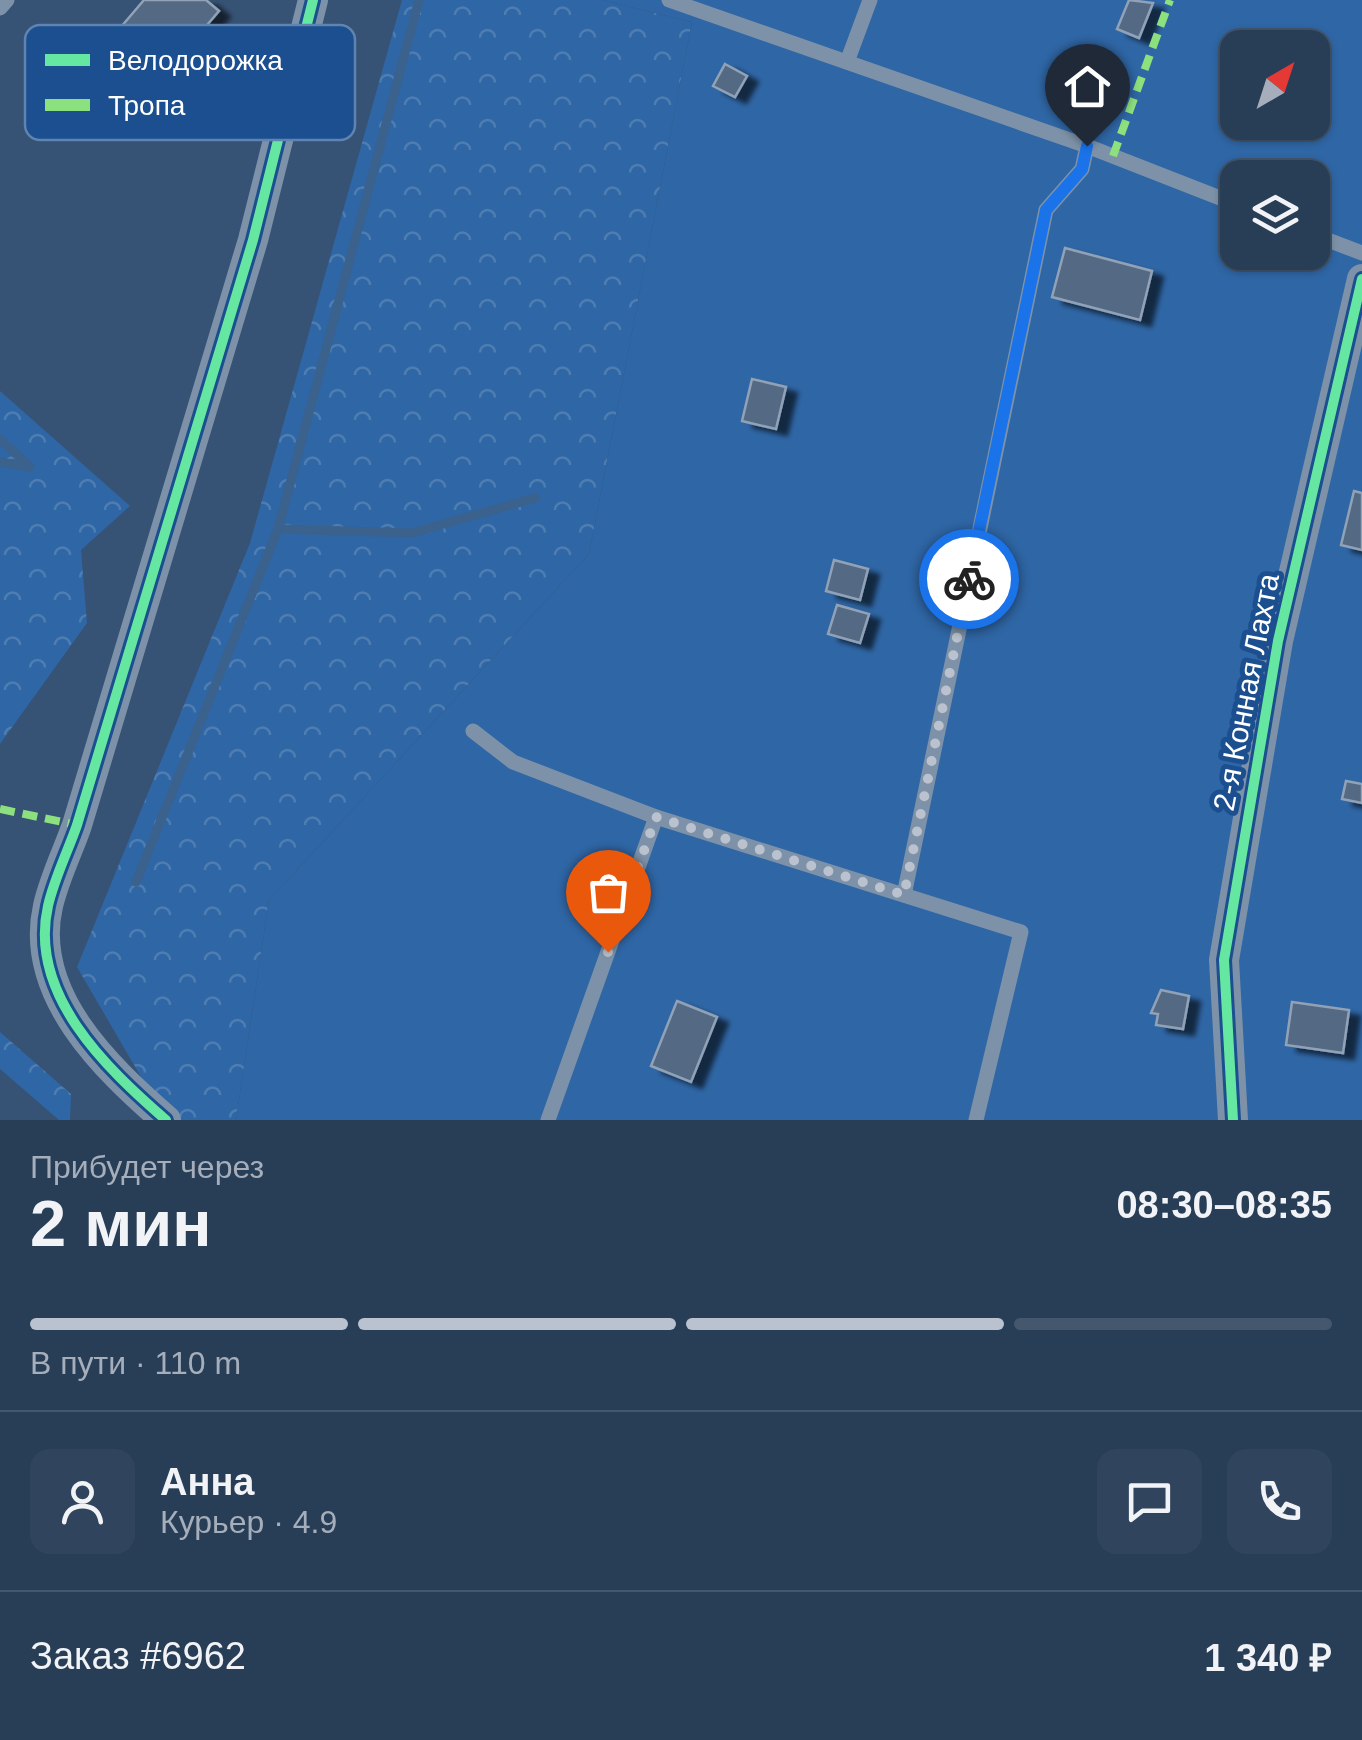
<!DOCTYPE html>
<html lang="ru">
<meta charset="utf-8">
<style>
body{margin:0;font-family:Helvetica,sans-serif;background:#30455d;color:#f1f3f6;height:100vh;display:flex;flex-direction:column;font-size:38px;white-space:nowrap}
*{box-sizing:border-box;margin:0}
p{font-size:32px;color:#a5aeba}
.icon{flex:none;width:55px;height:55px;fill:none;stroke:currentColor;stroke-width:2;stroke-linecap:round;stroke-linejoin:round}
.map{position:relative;height:1120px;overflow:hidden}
.drawer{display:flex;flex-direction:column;background:#283e57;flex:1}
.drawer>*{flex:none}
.needle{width:65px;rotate:39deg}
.tools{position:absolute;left:1220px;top:30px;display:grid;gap:20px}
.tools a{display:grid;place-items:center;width:110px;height:110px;border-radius:20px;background:#283e57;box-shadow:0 2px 8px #0004,0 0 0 2px #44576d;font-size:50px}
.pin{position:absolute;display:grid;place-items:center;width:85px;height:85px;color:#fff;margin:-102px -42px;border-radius:50% 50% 50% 0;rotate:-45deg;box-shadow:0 0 10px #0007}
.pin .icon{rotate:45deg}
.courier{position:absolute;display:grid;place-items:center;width:100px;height:100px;margin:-50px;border:8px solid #1a73e8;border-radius:50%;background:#fff;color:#222;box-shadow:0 2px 12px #0007}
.headline em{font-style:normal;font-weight:700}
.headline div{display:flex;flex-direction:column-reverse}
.headline{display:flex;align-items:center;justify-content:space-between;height:170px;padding:0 30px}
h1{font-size:65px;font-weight:700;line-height:75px}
.bar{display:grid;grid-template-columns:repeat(4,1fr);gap:15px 10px;align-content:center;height:120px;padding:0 30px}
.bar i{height:12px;border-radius:8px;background:#44576d}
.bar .selected{background:#b9c2ce}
.bar p{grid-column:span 4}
.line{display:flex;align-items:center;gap:25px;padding:0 30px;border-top:2px solid #44576d}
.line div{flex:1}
.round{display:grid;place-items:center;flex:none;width:105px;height:105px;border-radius:20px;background:#30455d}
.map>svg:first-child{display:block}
</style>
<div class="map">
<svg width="1362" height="1120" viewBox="0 0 1362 1120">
<defs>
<pattern id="forest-crowns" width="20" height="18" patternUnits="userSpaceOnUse" patternTransform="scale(2.5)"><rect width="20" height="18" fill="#2f66a5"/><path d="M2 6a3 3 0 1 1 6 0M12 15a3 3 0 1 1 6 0" fill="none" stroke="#4e7db2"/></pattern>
<filter id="shadow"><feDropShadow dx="11" dy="6" stdDeviation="2.5" flood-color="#0009"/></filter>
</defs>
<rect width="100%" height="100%" fill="#365274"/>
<g fill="url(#forest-crowns)">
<polygon points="402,0 602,0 692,22 589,554 269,900 236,1120 179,1120 155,1101 77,967 250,543"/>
<polygon points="0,391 130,506 81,550 87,623 0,744"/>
<polygon points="0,1032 71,1094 70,1120 59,1120 0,1069"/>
</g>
<path fill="#2f66a5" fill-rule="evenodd" d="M602,0H1362V1120H236L269,900L589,554L692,22ZM1238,48H1312V122H1238ZM1238,178H1312V252H1238Z"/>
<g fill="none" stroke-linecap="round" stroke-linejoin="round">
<g stroke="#3b618d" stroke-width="9">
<polyline points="0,439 30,467 0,462"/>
<polyline points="278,529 412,533 535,498"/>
<polyline points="136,882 278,529 419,0"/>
</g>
</g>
<g fill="#526984" stroke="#92a2b6" stroke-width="2.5" filter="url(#shadow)">
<polygon points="144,0 206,0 219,11 129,116 80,75"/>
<polygon points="1129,0 1153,3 1139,38 1117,29"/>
<polygon points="725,64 747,76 735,97 713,86"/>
<polygon points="1065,248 1152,271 1140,320 1052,297"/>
<polygon points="752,379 786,387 776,429 742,421"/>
<polygon points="1354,491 1362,493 1362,550 1341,545"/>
<polygon points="834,560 868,569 860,600 826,591"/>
<polygon points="837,605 869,614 860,643 828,634"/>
<polygon points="1346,781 1362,784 1362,803 1342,799"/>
<polygon points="1161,990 1189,996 1183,1029 1156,1025 1158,1014 1151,1013"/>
<polygon points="677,1001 717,1017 691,1082 651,1066"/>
<polygon points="1292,1002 1349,1010 1343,1053 1286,1045"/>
</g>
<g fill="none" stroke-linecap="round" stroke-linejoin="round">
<g stroke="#7d92a8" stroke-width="15">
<polyline points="669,0 1087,146 1238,205"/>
<polyline points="0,8 7,0"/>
<polyline points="847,62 870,0"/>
<polyline points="1312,234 1362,253"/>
<polyline points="473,731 513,762 656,817 1021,932 976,1120"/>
<polyline points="904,895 1046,210 1082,169 1087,146"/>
<polyline points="548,1120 656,817"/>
</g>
<g stroke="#7d92a8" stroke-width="30">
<path d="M166,1120C106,1068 28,994 48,906C54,879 68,851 77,825L253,240L313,0"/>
<polyline points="1233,1120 1224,960 1278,641 1362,279"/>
</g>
<g stroke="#8de07e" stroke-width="8" stroke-dasharray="15 8" stroke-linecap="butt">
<polyline points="1113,156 1170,0"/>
<polyline points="0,809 77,825"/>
</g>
<defs>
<g id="cycleway">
<path d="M166,1120C106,1068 28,994 48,906C54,879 68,851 77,825L253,240L313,0"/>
<polyline points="1233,1120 1224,960 1278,641 1362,279"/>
</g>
</defs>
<use href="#cycleway" stroke="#1b4f8f" stroke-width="16"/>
<use href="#cycleway" stroke="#66e7a1" stroke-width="10"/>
</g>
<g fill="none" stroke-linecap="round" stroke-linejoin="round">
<polyline stroke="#b9c2ce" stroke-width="10" stroke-dasharray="0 18" points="608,952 656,817 904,895 969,579"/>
<polyline stroke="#1a73e8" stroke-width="12" points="969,579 1046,210 1082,169 1087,146"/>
</g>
<g text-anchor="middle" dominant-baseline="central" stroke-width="10" stroke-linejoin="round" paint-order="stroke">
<g font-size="30" fill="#fff" stroke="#1b4f8f">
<text transform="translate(1246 692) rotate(-79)">2-я Конная Лахта</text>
</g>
</g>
<rect x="25" y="25" width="330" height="115" rx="15" fill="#1b4f8f" stroke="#5f84b1" stroke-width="2.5"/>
<rect x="45" y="54" width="45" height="12" fill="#66e7a1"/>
<rect x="45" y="99" width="45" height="12" fill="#8de07e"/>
<g font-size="28" fill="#fff">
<text x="108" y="70">Велодорожка</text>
<text x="108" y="115">Тропа</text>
</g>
</svg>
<div class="tools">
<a><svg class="needle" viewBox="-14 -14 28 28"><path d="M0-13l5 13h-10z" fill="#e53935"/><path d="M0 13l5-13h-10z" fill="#a5aeba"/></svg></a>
<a><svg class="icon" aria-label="layers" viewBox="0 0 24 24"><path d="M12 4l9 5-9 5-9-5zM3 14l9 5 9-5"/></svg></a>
</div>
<div class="pin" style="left:608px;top:952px;background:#ea580c"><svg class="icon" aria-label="bag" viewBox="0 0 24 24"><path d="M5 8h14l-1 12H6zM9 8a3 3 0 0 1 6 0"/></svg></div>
<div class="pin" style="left:1087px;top:146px;background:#1f2937"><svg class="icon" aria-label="home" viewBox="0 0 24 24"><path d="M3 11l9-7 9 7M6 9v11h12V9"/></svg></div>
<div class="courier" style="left:969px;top:579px"><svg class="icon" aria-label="bike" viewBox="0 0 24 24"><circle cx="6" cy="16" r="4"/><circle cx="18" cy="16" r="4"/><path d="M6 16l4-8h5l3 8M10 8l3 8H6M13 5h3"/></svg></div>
</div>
<section class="drawer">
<div class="headline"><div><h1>2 мин</h1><p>Прибудет через</p></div><em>08:30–08:35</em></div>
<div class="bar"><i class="selected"></i><i class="selected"></i><i class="selected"></i><i></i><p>В пути · 110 m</p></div>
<div class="line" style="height:180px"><a class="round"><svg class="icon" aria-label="person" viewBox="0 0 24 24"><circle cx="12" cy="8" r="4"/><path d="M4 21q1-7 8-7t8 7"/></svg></a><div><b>Анна</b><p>Курьер · 4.9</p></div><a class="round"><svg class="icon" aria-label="chat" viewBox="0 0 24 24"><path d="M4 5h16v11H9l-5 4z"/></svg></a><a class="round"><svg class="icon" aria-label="phone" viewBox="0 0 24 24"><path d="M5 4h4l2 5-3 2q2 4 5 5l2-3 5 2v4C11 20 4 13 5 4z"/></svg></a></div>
<div class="line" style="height:130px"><div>Заказ #6962</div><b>1 340 ₽</b></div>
</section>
